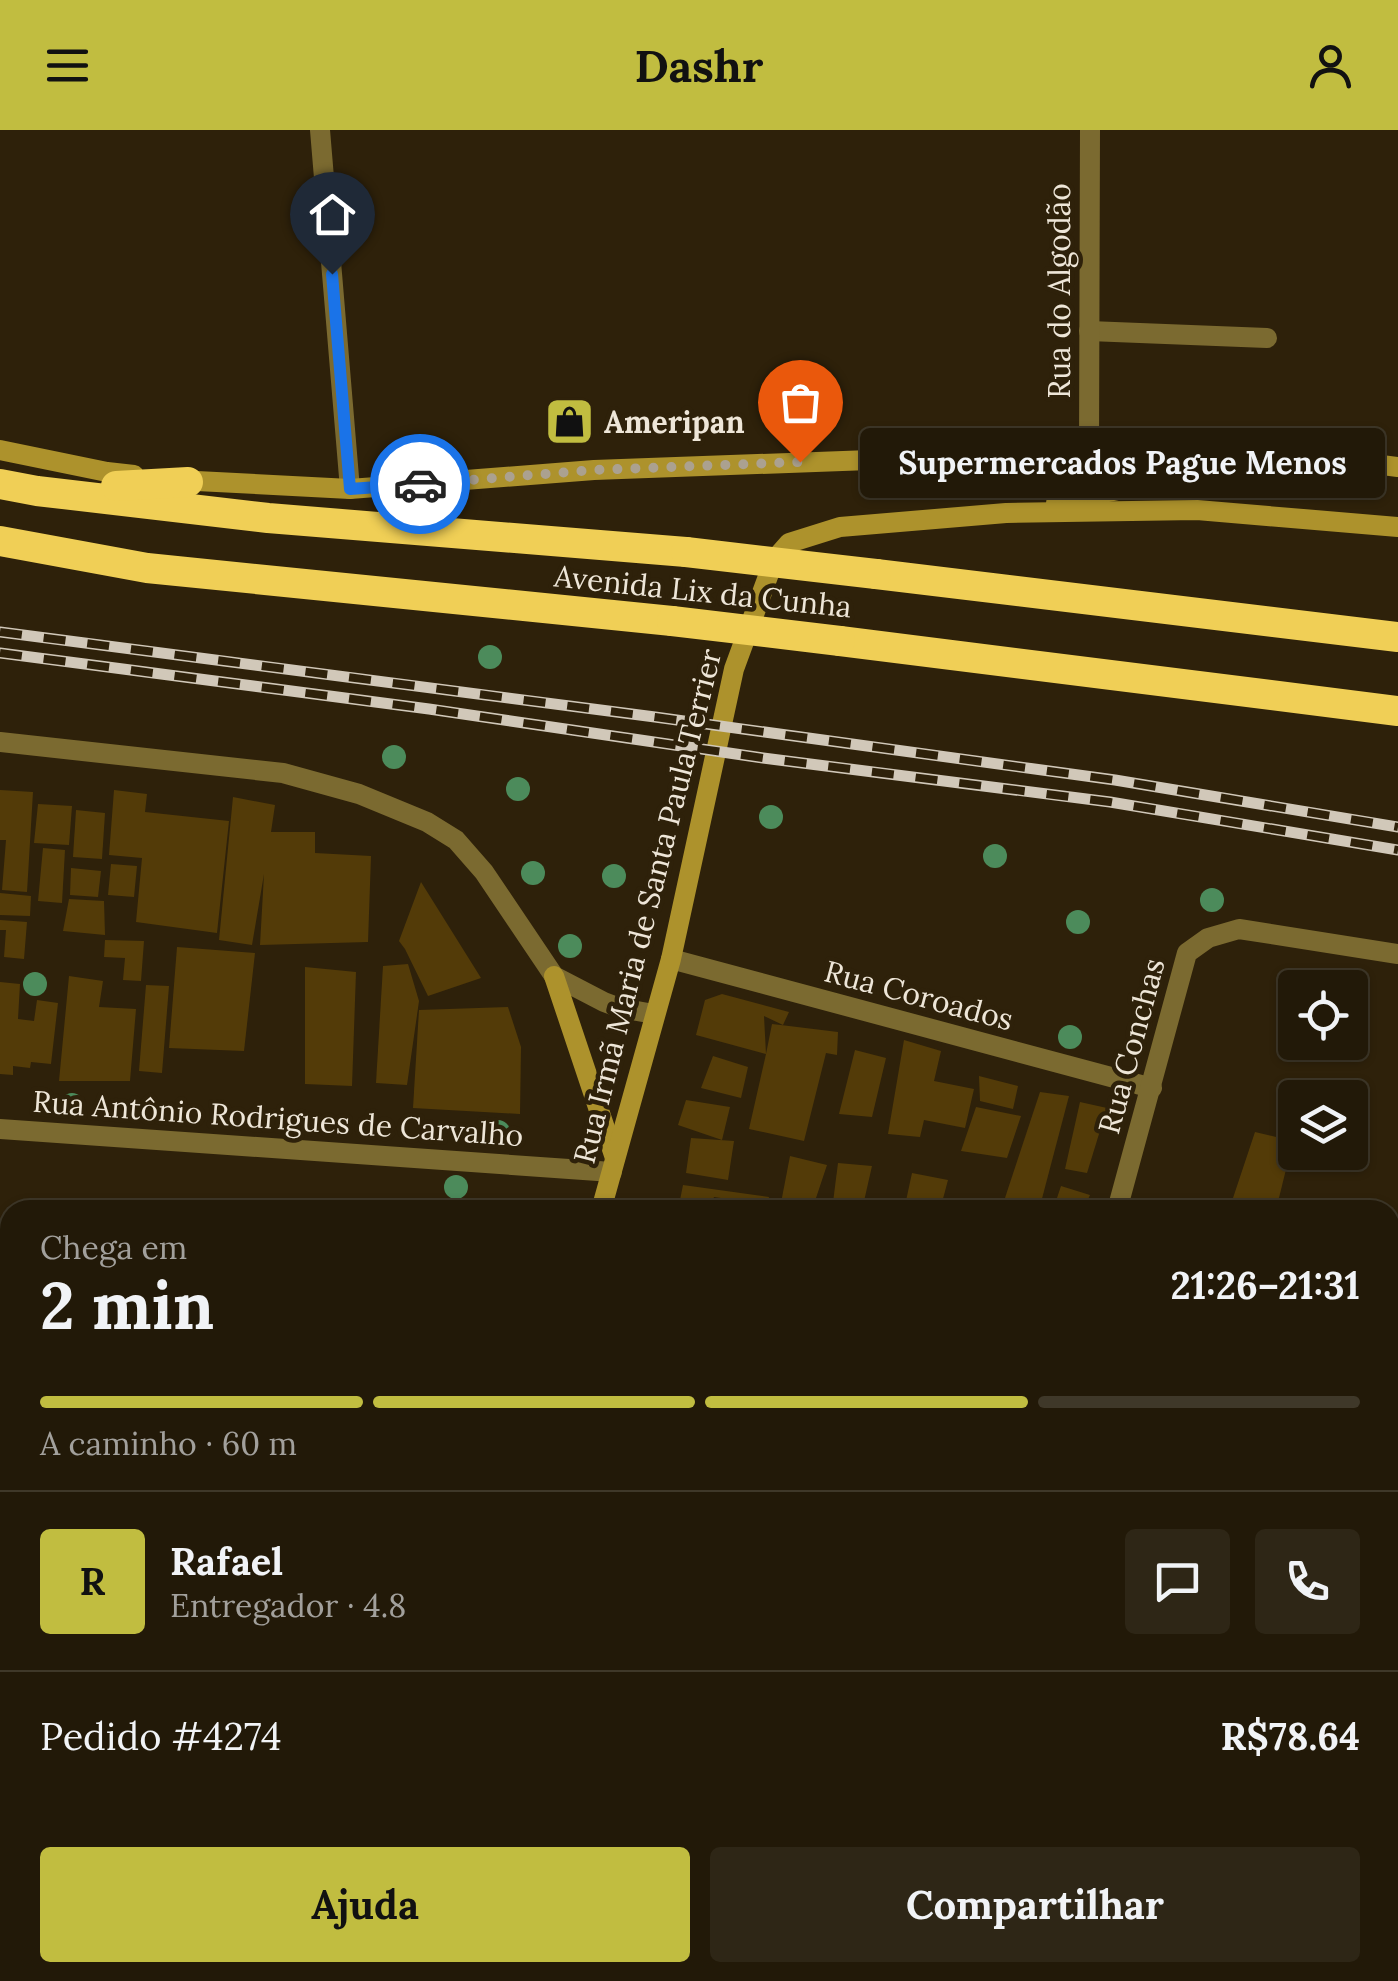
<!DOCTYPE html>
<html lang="pt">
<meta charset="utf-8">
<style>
body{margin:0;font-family:Lora,serif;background:#2e2616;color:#f1f3f6;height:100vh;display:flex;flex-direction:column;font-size:38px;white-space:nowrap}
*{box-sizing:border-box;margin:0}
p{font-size:32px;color:#a2a09c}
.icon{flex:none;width:55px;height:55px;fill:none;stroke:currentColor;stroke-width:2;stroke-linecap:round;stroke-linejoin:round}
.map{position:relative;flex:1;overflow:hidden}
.drawer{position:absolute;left:0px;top:1070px;width:1400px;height:782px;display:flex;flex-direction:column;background:#221908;border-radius:30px 30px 0 0;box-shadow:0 2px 8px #0004,0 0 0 2px #3f3829}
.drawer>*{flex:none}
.tools{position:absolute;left:1278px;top:840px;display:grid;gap:20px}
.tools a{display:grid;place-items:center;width:90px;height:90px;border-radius:10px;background:#221908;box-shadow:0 2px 8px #0004,0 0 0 2px #3f3829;font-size:50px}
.pin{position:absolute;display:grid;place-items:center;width:85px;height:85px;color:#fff;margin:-102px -42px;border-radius:50% 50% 50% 0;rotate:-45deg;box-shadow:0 0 10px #0007}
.pin .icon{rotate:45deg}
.courier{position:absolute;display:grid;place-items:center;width:100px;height:100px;margin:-50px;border:8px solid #1a73e8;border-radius:50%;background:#fff;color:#222;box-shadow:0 2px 12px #0007}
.bubble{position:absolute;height:70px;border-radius:10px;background:#221908;box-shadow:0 2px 8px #0004,0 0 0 2px #3f3829;font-size:32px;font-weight:700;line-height:70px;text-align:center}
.head em{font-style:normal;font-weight:700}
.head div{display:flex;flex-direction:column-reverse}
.head{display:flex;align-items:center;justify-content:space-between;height:170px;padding:0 40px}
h1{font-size:65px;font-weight:700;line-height:75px}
.bar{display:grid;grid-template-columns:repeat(4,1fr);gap:15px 10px;align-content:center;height:120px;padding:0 40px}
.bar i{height:12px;border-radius:8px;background:#3f3829}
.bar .current{background:#c1bd40}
.bar p{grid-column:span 4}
.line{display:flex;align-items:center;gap:25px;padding:0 40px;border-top:2px solid #3f3829}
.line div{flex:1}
.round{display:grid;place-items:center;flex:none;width:105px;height:105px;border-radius:10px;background:#2e2616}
.cta{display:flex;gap:20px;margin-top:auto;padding:20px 40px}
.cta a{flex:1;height:115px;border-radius:10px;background:#c1bd40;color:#111;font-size:40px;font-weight:700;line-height:115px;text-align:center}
.cta a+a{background:#2e2616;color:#f1f3f6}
header{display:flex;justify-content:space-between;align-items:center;height:130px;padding:0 40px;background:#c1bd40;color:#111;font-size:45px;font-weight:700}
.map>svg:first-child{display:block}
</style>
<header><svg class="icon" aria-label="menu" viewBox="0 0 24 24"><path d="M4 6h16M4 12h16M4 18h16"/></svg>Dashr<svg class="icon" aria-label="person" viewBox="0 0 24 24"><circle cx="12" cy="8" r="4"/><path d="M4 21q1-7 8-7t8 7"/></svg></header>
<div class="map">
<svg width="1398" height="1851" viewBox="0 0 1398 1851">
<rect width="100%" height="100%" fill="#2e210a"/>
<g fill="#533b08">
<polygon points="0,660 33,662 27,762 2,760 6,710 0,710"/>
<polygon points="114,660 147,664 145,682 229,691 217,803 136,792 142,728 109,725"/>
<polygon points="233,667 275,675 271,702 315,702 315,723 371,726 368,812 260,815 264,744 252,815 219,810"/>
<polygon points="38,674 72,676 69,715 34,713"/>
<polygon points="76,680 105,683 102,729 73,727"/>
<polygon points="43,718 65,720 62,773 38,771"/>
<polygon points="111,734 137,736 134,767 108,765"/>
<polygon points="71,738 101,741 98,767 70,765"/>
<polygon points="421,752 481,848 428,866 405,819 399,811"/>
<polygon points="0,763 31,766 30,786 0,785"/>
<polygon points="69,769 104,771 105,805 63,801"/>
<polygon points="0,790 27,792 24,829 4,827 6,800 0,800"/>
<polygon points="105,810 144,811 141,851 123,850 125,828 104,827"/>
<polygon points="177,817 255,823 244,921 169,918"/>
<polygon points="408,834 419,871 407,955 376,953 383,836"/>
<polygon points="305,837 356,842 352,956 305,954"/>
<polygon points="69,846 103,851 99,877 136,879 130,951 59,951"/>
<polygon points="0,852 20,854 18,889 34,891 37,870 58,873 51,934 31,932 30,938 13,936 13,945 0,944"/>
<polygon points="146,855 169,856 162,943 139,941"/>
<polygon points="722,864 789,882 783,895 764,886 766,924 772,894 789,896 838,902 837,925 826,923 804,1011 749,999 766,924 696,905 705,870"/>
<polygon points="508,877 521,917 520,984 413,978 419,880"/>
<polygon points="904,910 941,921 934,951 974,959 965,998 924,990 920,1007 888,1004"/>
<polygon points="855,920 886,928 872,987 839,984"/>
<polygon points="713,926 748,937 741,968 701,958"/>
<polygon points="979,946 1018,956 1013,979 980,971"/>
<polygon points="1040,962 1069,966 1039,1080 1001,1080"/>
<polygon points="686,970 730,977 722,1010 678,995"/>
<polygon points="1080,972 1107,978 1087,1043 1065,1039"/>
<polygon points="976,977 1021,986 1007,1028 961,1021"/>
<polygon points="1255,1002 1293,1011 1276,1080 1229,1080"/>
<polygon points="691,1008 734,1011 728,1050 686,1043"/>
<polygon points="790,1026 827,1035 812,1080 780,1078"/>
<polygon points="838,1033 872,1036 862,1080 832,1080"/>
<polygon points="912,1043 948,1050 940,1080 904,1080"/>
<polygon points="683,1055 769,1067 767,1080 733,1080 734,1070 714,1067 710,1080 678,1080"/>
<polygon points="1061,1056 1090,1065 1083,1080 1056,1071"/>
<polygon points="1390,1525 1398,1535 1398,1666 1390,1672"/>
</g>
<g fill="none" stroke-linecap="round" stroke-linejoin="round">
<g stroke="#7b6a30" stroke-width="20">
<polyline points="1089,201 1267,208"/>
<polyline points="1390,1294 1398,1294"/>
<polyline points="545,1851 548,1842"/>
</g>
<g stroke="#7b6a30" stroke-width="20">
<polyline points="320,0 350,359"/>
<polyline points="1089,322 1090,0"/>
<polyline points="0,612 283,643 359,664 427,692 456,710 484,742 554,846 604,872 620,878 654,884"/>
<polyline points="671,829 1152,958"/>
<polyline points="0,999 612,1042"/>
<polyline points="1117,1080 1187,823 1208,808 1239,799 1398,824"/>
<polyline points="1390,1143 1398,1143"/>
<polyline points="1390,1483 1398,1483"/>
<polyline points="1390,1786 1398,1795"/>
<polyline points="0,1846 10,1838"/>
</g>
<g stroke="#ad922c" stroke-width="20">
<polyline points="0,320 107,342 134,345"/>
<polyline points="177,350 350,359 594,340 1089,322 1273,321 1398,337"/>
<polyline points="1056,373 1156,352 1242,329"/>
<polyline points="554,846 615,1028"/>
<polyline points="601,1080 671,829 734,539 774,430 789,413 840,397 1006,383 1197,380 1398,397"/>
<polyline points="0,1348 10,1348"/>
<polyline points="409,1851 412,1842"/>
</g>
<g stroke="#f0cf56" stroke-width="30">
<polyline points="0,354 37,361 268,388 686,422"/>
<polyline points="116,356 188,352"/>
<polyline points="0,411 147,438 672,491"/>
<polyline points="876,444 1398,507"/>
<polyline points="840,511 1398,581"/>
</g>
<defs>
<g id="rail">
<polyline points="0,502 655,587 1115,650 1398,697"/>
<polyline points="0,523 429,579 763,628 1110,672 1398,720"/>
</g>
</defs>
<use href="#rail" stroke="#d1c8b9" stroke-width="11"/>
<use href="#rail" stroke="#2e210a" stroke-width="8" stroke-dasharray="22" stroke-linecap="butt"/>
<g stroke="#f0cf56" stroke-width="30">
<polyline points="686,422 876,444"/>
<polyline points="672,491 840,511"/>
</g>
</g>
<g fill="#4c8b5b">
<circle cx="490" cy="527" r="12"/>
<circle cx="394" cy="627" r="12"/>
<circle cx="518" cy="659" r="12"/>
<circle cx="771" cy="687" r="12"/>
<circle cx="995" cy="726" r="12"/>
<circle cx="533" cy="743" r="12"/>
<circle cx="614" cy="746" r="12"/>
<circle cx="1212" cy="770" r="12"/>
<circle cx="1078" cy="792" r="12"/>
<circle cx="570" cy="816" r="12"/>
<circle cx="35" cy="854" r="12"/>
<circle cx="1070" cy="907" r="12"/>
<circle cx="72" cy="975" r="12"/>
<circle cx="498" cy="1002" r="12"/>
<circle cx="456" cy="1057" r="12"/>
</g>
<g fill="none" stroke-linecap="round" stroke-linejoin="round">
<polyline stroke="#aba190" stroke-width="10" stroke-dasharray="0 18" points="420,354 594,340 800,332"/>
<polyline stroke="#1a73e8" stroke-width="12" points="332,144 350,359 420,354"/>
</g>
<defs>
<symbol id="shop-square" viewBox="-11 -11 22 22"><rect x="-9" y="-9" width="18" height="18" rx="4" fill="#c1bd40" stroke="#2e210a"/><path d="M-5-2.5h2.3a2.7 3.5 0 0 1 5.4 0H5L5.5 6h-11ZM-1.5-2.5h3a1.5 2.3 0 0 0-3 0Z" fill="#111"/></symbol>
</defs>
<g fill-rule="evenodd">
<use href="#shop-square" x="542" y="264" width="55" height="55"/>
</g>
<g text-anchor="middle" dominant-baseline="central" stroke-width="9" stroke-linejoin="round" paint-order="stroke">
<g font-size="30" fill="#eee6d8" stroke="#2e210a">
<text transform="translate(1059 161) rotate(-90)">Rua do Algodão</text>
<text transform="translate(703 461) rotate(6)">Avenida Lix da Cunha</text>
<text transform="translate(647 776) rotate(-76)">Rua Irmã Maria de Santa Paula Terrier</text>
<text transform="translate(919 865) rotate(15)">Rua Coroados</text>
<text transform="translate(1131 916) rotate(-75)">Rua Conchas</text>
<text transform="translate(278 988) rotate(4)">Rua Antônio Rodrigues de Carvalho</text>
</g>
<g font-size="30" font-weight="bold" fill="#eee6d8" stroke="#2e210a" text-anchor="start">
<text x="604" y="292">Ameripan</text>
</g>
</g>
</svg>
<div class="tools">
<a><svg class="icon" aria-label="locate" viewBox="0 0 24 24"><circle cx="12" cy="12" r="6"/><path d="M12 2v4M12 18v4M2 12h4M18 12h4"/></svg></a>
<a><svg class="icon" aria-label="layers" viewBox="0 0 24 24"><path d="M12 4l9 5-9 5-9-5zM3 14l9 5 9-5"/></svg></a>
</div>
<div class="pin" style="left:800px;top:332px;background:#ea580c"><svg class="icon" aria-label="bag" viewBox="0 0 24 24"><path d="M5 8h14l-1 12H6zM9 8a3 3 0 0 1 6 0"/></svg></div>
<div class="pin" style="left:332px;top:144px;background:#1f2937"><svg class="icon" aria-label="home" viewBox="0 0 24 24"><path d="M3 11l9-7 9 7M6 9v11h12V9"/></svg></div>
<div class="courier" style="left:420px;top:354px"><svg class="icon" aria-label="car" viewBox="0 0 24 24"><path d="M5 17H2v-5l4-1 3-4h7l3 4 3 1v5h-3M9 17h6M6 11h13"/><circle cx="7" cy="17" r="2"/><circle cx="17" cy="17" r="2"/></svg></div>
<div class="bubble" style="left:860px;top:298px;width:525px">Supermercados Pague Menos</div>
<section class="drawer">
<div class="head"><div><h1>2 min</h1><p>Chega em</p></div><em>21:26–21:31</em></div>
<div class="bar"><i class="current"></i><i class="current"></i><i class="current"></i><i></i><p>A caminho · 60 m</p></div>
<div class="line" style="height:180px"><b class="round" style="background:#c1bd40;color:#111">R</b><div><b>Rafael</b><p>Entregador · 4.8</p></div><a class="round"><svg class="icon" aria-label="chat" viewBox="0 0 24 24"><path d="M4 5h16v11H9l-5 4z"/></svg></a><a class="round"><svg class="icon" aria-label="phone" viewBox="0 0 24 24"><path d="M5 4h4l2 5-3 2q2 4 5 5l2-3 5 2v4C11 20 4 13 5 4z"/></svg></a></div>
<div class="line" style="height:130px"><div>Pedido #4274</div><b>R$78.64</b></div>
<div class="cta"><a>Ajuda</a><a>Compartilhar</a></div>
</section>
</div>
